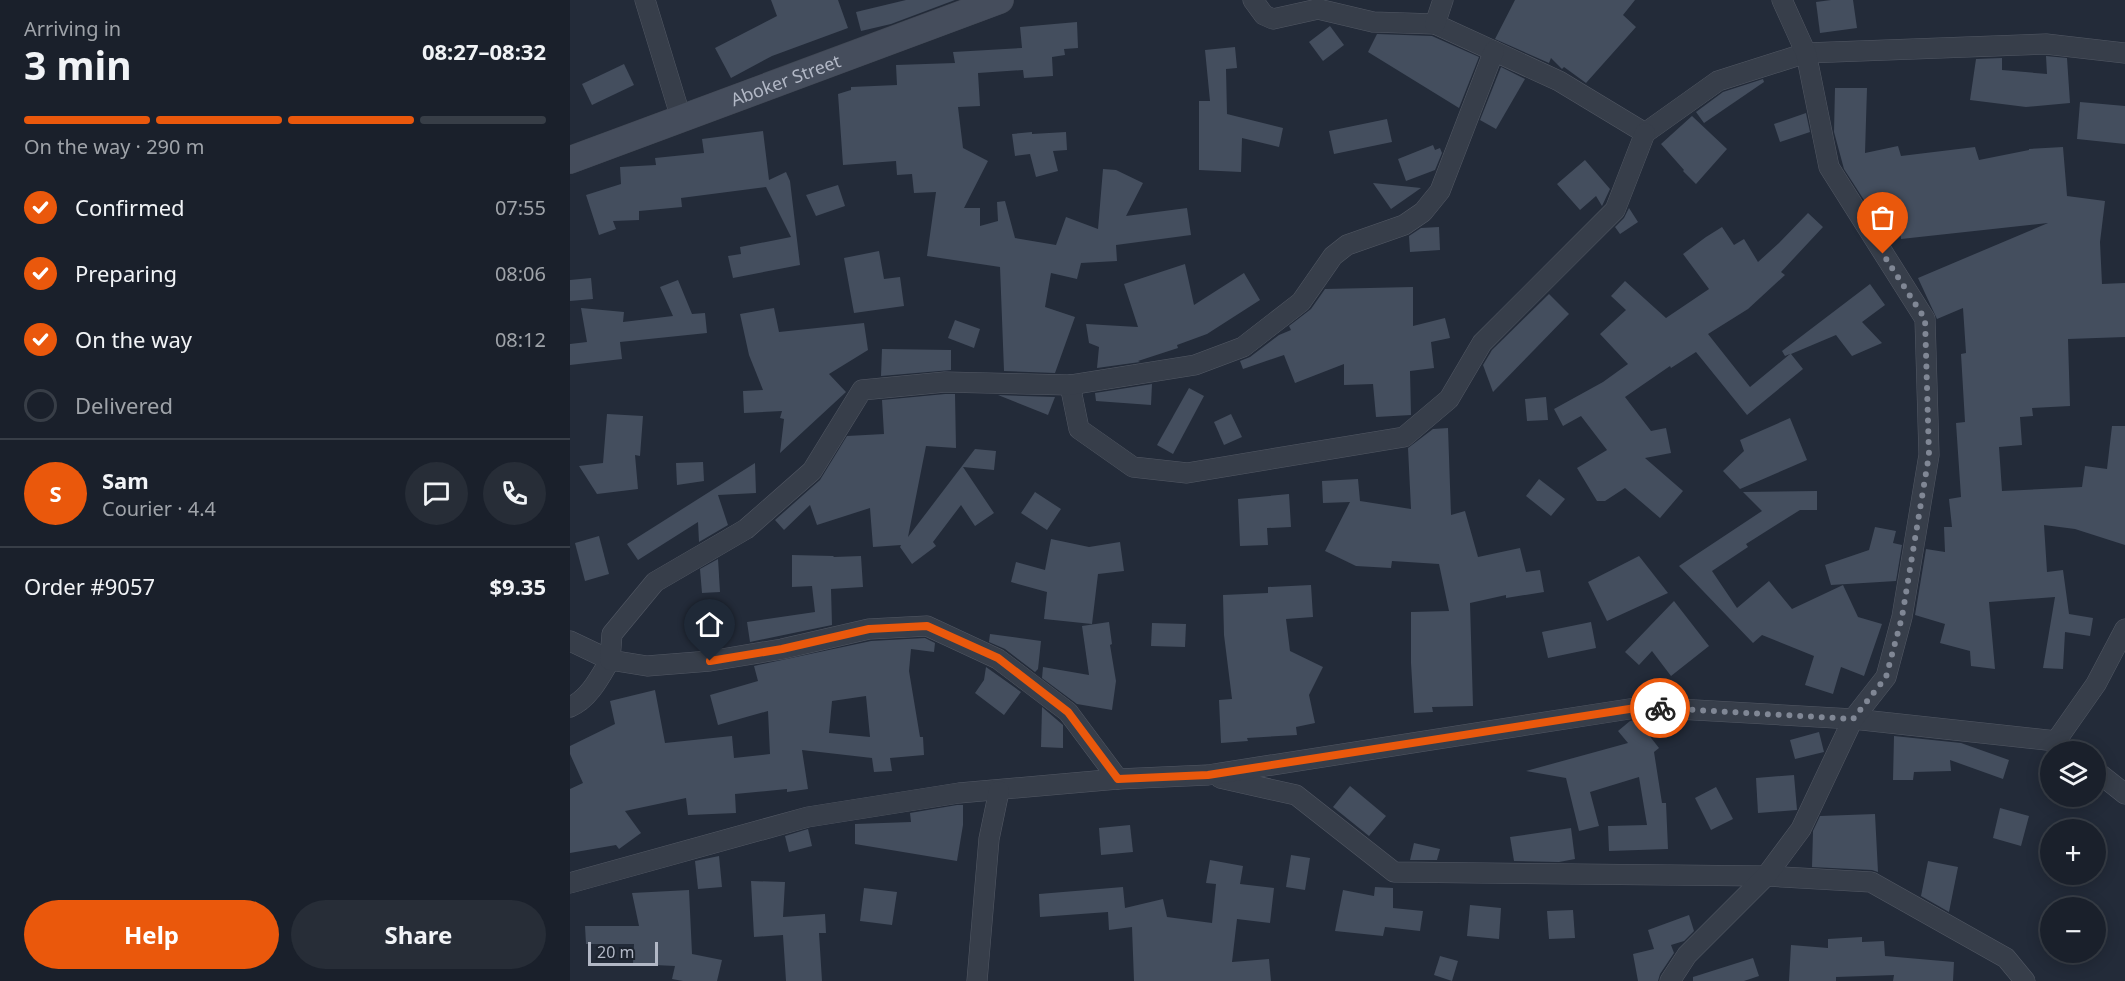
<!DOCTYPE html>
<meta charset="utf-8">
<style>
body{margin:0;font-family:"Noto Sans",sans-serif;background:#272d37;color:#f1f3f6;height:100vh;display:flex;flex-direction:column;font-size:22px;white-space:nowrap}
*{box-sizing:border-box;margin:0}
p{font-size:20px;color:#9fa3a9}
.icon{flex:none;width:33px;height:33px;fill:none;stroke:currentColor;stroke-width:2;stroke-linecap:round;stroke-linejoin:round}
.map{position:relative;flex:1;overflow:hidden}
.drawer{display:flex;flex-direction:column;background:#1a202b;width:570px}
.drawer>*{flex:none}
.controls{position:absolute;left:1470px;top:741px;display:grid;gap:12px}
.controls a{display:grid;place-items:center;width:66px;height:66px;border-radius:50%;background:#1a202b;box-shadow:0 3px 15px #0003,0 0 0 2px #383e47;font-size:30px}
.scale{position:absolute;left:18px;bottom:15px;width:70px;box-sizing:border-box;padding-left:6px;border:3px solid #b2b8c6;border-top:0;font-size:16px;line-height:21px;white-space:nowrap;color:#b2b8c6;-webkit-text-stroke:4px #1c232e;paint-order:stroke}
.pin{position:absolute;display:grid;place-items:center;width:51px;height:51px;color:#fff;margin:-62px -26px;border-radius:50% 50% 50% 0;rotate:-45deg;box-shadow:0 0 6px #0007}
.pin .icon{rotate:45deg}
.courier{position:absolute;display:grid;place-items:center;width:60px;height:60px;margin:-30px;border:4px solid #ea580c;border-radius:50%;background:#fff;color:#222;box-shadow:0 2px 8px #0007}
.head em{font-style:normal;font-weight:700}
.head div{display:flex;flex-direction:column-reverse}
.head{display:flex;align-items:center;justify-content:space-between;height:102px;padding:0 24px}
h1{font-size:39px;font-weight:700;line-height:45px}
.bar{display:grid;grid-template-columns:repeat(4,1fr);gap:9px 6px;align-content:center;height:72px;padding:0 24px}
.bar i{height:8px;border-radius:4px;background:#383e47}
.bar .active{background:#ea580c}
.bar p{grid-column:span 4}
.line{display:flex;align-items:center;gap:15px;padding:0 24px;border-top:2px solid #383e47}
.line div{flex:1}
.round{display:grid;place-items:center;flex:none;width:63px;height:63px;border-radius:32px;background:#272d37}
ol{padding:0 24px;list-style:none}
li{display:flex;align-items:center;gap:18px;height:66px}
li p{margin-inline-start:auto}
li .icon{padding:6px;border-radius:50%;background:#ea580c;color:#fff;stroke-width:4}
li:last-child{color:#9fa3a9}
li i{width:33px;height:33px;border:3px solid #383e47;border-radius:50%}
.action{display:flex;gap:12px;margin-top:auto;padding:12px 24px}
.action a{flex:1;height:69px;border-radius:36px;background:#ea580c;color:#fff;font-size:24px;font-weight:700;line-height:69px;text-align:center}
.action a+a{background:#272d37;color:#f1f3f6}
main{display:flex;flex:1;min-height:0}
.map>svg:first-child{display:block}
</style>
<main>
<section class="drawer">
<div class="head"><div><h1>3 min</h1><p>Arriving in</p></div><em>08:27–08:32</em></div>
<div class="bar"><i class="active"></i><i class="active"></i><i class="active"></i><i></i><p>On the way · 290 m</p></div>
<ol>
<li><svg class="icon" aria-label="check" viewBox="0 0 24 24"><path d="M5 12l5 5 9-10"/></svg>Confirmed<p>07:55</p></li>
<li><svg class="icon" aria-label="check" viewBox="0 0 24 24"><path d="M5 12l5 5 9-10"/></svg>Preparing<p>08:06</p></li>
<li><svg class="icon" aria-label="check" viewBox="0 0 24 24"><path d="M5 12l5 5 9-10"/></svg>On the way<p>08:12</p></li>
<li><i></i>Delivered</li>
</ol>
<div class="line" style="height:108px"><b class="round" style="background:#ea580c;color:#fff">S</b><div><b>Sam</b><p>Courier · 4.4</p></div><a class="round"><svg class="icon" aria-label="chat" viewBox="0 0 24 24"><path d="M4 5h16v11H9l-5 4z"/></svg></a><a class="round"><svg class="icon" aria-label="phone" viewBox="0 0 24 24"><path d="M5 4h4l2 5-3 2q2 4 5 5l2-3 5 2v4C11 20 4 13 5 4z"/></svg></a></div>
<div class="line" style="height:78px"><div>Order #9057</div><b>$9.35</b></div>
<div class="action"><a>Help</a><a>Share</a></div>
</section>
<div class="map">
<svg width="1555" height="981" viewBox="0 0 1555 981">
<rect width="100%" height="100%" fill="#232b39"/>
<g fill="#444e5e" fill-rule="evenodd">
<polygon points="201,0 268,0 278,28 202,56 161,78 145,48 207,16"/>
<polygon points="336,0 385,0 321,24 291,31 286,12"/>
<polygon points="945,0 1065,0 1053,15 1066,27 1016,83 994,67 992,69 981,58 979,63 925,39"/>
<polygon points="1261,0 1283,0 1287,28 1250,33 1246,2"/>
<polygon points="507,22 508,48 494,49 495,55 482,57 483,76 454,78 453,70 408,73 410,106 388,107 393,148 418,161 394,208 410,208 410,226 428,221 427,202 435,201 445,238 486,245 496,217 528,229 533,169 546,170 573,183 556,216 617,208 621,235 546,245 547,261 511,263 507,279 481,273 475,307 505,317 485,373 434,371 430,267 357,256 366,192 344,193 342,174 327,175 326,161 273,165 268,94 281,90 281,87 327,85 326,65 385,63 383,52 452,48 450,27"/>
<polygon points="760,26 774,45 753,61 739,42"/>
<polygon points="807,34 862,36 909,57 889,108 798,52"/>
<polygon points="665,47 667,68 656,69 657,114 713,128 709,147 672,138 671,172 629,170 629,101 640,101 635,50"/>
<polygon points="1476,56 1497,58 1500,103 1456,107 1400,100 1406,59 1432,58 1432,70 1477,74"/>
<polygon points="54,64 64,85 22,105 12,84"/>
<polygon points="931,67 955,79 926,129 910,120"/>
<polygon points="1193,79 1194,82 1134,123 1126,112 1153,92"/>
<polygon points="1265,88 1297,88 1295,153 1328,146 1331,156 1405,147 1409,160 1459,150 1459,149 1493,147 1497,196 1535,201 1530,242 1532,284 1555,283 1555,337 1498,339 1500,406 1462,408 1463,416 1450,417 1452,445 1429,447 1432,491 1512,487 1515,466 1537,469 1542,426 1555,426 1555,545 1505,529 1474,525 1477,572 1493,570 1499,614 1523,618 1520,636 1495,632 1493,669 1473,668 1485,597 1419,602 1425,669 1401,666 1400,651 1370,643 1375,624 1345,615 1356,549 1375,552 1374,527 1382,527 1379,499 1391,497 1386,423 1395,422 1391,354 1396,353 1393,308 1367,319 1348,278 1478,223 1331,239 1328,209 1305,217 1274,169 1264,132"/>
<polygon points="1510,102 1555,106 1555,144 1507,139"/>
<polygon points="1236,113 1240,132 1210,142 1204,124"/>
<polygon points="1122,116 1157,149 1126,184 1113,171 1114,170 1091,144"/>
<polygon points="817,119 822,142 764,154 759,131"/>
<polygon points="193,131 199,180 216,172 220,181 230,265 163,278 158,256 171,254 170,247 221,237 196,187 111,198 112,207 69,211 69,220 43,221 46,229 29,235 16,195 51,184 50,167 86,165 85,158 134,153 132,139"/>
<polygon points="462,132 462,134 496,132 497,150 483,151 488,171 466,177 460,154 445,156 442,134"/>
<polygon points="863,145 865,150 870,148 872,153 865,170 836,181 828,159"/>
<polygon points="1015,160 1040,189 1032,206 1026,196 1010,210 987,184"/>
<polygon points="803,183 851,188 821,209"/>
<polygon points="268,185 275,206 246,216 236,195"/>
<polygon points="1059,208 1068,222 1050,234 1045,227 1054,218"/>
<polygon points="1238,213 1253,227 1211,272 1215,275 1178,309 1138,334 1180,387 1220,354 1215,356 1212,351 1300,284 1315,305 1292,322 1312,343 1282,356 1266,335 1221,354 1233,369 1177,415 1126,352 1101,368 1100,366 1055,397 1081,431 1096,428 1101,453 1075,458 1113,491 1090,518 1055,488 1035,501 1027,501 1007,468 1037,450 1011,416 993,426 984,409 1033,382 1058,364 1030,334 1056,310 1041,296 1055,281 1096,318 1139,289 1113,254 1136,237 1152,227 1164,245 1174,239 1188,262 1209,243"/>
<polygon points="869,227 870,250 840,252 839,236 851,228"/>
<polygon points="309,251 314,279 330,277 334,306 284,313 274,258"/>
<polygon points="615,264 624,305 674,273 690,300 637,334 607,345 608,348 568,361 570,362 527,368 529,347 519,343 516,324 568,327 554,284"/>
<polygon points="21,278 23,299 0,301 0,280"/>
<polygon points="108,280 122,314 135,313 137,333 50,342 52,359 0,365 0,344 17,342 11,308 54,312 53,322 103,316 90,287"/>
<polygon points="843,287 843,326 875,318 880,338 861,342 864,368 840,371 841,415 806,417 803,384 774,385 774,364 725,383 714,355 673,369 670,361 680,357 709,335 721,330 719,326 741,309 755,289"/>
<polygon points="979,294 999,314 923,392 913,365 922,350"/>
<polygon points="204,308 209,332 294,323 298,350 259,374 276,392 210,453 214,419 210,418 212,411 174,413 173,391 193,390 179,355 170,314"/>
<polygon points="385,320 410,329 404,348 378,338"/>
<polygon points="312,349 381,350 381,370 311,376"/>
<polygon points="582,384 581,405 526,401 525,393"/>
<polygon points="619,388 634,396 603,454 587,445"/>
<polygon points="375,394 385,394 386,448 356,446 338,537 405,449 426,451 424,470 393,467 424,513 405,526 391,505 363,542 366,546 342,564 330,547 331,545 303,547 300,508 247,525 240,505 214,530 205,520 250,480 277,436 314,434 312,400"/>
<polygon points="428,395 485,397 478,415"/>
<polygon points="976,397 978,420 957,421 955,399"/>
<polygon points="37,414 73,416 70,456 65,455 68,489 27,494 9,466 33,463"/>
<polygon points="661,414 672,437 654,445 644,422"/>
<polygon points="1220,418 1237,460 1170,489 1153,471 1174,451 1170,440"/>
<polygon points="878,428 881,515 895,511 908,557 950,548 956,572 970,570 974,592 936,598 936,595 900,603 903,706 862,707 863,712 844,713 841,663 841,612 879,611 869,564 822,561 821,568 786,566 755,551 780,502 753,503 752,481 788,479 790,501 841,509 838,448 863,429"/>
<polygon points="133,462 134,481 107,485 106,463"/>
<polygon points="185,463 186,493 148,495 158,525 129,542 128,522 68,560 57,544"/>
<polygon points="969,479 995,499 981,516 956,496"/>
<polygon points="1247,491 1247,510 1230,510 1176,544 1178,547 1142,571 1167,608 1199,581 1222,609 1273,585 1288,617 1312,624 1294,676 1271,667 1263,694 1235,685 1244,656 1192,635 1183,643 1109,566 1192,511 1173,492"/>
<polygon points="465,492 491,509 477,530 451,513"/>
<polygon points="719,494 721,527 697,528 698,545 670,546 668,499"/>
<polygon points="1305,527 1326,531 1323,543 1332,545 1326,581 1261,585 1255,565 1299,550"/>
<polygon points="29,536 39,574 15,581 5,543"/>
<polygon points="481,539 519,547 550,542 554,571 528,574 522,624 474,619 477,592 441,582 446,562 475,570"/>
<polygon points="222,555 263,556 264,557 291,556 293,587 261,589 262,625 180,642 177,622 245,612 242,586 222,587"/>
<polygon points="1069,556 1098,593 1037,621 1018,582"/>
<polygon points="148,559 150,592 132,593 130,569"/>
<polygon points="741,585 743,617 716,619 720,651 753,667 739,695 745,723 726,727 727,735 677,738 678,741 651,743 649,700 662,699 654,635 653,595 698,593 698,587"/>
<polygon points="1104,601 1139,646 1101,676 1082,651 1069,665 1055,652"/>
<polygon points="539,622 542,644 540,645 546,681 542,710 507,704 472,678 473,667 519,675 512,626"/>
<polygon points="1021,622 1026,648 978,658 972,632"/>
<polygon points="582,623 616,624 615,647 581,646"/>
<polygon points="420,634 471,641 468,669 465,672 435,649 419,642"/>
<path d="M355,638L365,643L364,652L341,649L339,671L350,737H353L354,755L320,758L322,771L304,772L302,758L232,750L238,789L217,792V789L165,794L166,813L118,815L116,798L55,811L71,833L49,849L46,845L0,853V789L13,783L0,754V746L45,724L40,701L85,690L95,743L162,736L164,758L200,754L198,711L148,725L140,695L188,681L184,666L301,641ZM296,696L300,737L259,733L262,701Z"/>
<polygon points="416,667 451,692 434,715 405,693 414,680"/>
<polygon points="472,707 493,725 493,748 471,747"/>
<polygon points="1067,720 1089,748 1084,752 1092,803 1096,803 1098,849 1039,851 1038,826 1077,825 1069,777 1020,792 1029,826 1009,831 996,778 956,771 1058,743 1048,731 1060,721"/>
<polygon points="1249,732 1254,752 1225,759 1220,740"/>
<polygon points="1324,736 1391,743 1439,760 1433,779 1380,760 1381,771 1344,772 1343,780 1323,780"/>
<polygon points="1224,775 1227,810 1188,813 1186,778"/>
<polygon points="780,786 816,816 799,836 763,807"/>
<polygon points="1146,787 1163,819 1141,830 1125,798"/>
<polygon points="387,805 393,805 393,825 387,861 285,844 285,824 341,822 340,813"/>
<polygon points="1430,808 1459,816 1451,846 1423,838"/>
<polygon points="1305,814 1308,872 1302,870 1242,867 1243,831 1250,816"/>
<polygon points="560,825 563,852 531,855 529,828"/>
<polygon points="1001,828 1005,859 989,862 944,861 940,837"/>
<polygon points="238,829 242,846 219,852 215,836"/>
<polygon points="844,843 870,849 867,860 840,860"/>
<polygon points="721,855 740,858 735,890 716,887"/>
<polygon points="149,856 152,887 128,889 125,861"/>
<polygon points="640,860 673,866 670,884 704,888 700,923 667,919 662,962 699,959 701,981 564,981 562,927 539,930 538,912 470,917 469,894 553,887 555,908 593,899 597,917 642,923 646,884 636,883"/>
<polygon points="1358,861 1388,867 1379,912 1351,896"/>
<polygon points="181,881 215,882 213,917 255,914 256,933 249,933 252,981 216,981 213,935 184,937"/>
<polygon points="805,887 823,888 823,908 853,911 850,931 815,927 813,936 765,931 773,890 804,896"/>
<polygon points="294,888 327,892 322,925 290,921"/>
<polygon points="119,890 122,954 152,960 147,981 113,981 102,979 105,966 63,964 64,944 16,944 15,926 69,926 62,893"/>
<polygon points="900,905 931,908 929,939 897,936"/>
<polygon points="1003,910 1005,938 979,939 977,911"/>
<polygon points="1119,915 1124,931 1114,941 1101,945 1104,953 1090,974 1088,981 1068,981 1063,954 1084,949 1078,930"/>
<polygon points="1292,937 1292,942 1314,941 1315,956 1384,962 1383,981 1323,981 1324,975 1266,977 1266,981 1219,981 1221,945 1258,948 1258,939"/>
<polygon points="870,956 888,961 882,981 864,975"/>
<polygon points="1183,958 1189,976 1174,981 1123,981 1123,977"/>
</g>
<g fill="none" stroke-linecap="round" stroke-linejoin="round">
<defs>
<g id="minor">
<polyline points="75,0 111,118"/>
<polyline points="683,0 694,15 703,19 748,9 803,22 865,24 989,81 1075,133 1148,81 1236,53 1476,44 1555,53"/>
<polyline points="865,24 873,0"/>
<polyline points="500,385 509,429 563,467 617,473 834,437 879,399 912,343 1045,210 1075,133"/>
<path d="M0,641L40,660C30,677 19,699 0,707"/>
<polyline points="1526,771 1555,794"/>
<polyline points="650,778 726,795 824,872 1196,876 1301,882 1436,958 1455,981"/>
<polyline points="548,779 498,712 428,659 357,626 299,629 212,649 140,661 77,666 40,660 42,634 85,582 176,529 242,471 292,390 375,382 500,385 625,365 673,347 731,302 763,256 777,245 834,225 853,212 870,191 924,51"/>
<polyline points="0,883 238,817 389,793 548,779 638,775 1072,707 1283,719 1486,741 1526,684 1555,629"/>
<polyline points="407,981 419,839 429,791"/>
<polyline points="1100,981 1117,955 1196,876 1231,829 1283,719 1316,677 1332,617 1359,455 1355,319 1259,167 1236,53 1212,0"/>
</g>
<g id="secondary">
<path id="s1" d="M0,160L430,0"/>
</g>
</defs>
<use href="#minor" stroke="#525864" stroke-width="21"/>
<use href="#secondary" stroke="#404753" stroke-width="28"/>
<use href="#minor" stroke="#373e4a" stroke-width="20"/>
<use href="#secondary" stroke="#454d5c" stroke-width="27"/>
</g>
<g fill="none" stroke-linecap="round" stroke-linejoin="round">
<polyline stroke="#808795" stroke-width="6" stroke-dasharray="0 10.8" points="1090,708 1283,719 1316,677 1332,617 1359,455 1355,319 1313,254"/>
<polyline stroke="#ea580c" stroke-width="8" points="140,661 212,649 299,629 357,626 428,658 498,712 548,779 638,775 1072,707 1090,708"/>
</g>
<g text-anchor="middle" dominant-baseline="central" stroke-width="4.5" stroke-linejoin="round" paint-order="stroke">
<g font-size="18" fill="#b2b8c6" stroke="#1c232e">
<text stroke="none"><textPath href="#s1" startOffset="230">Aboker Street</textPath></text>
</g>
</g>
</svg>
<div class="controls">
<a><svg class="icon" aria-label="layers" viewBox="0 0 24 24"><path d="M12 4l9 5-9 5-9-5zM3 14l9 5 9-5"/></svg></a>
<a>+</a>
<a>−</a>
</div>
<div class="scale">20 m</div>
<div class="pin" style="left:1313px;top:254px;background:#ea580c"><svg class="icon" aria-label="bag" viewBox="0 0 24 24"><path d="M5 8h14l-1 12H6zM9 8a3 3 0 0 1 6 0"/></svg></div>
<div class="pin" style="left:140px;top:661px;background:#1f2937"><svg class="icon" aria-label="home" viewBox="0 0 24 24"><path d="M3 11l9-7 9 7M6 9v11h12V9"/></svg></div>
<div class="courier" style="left:1090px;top:708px"><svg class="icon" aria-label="bike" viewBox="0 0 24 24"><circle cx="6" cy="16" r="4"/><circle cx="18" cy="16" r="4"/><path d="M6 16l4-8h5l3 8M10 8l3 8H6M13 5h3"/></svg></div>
</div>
</main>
